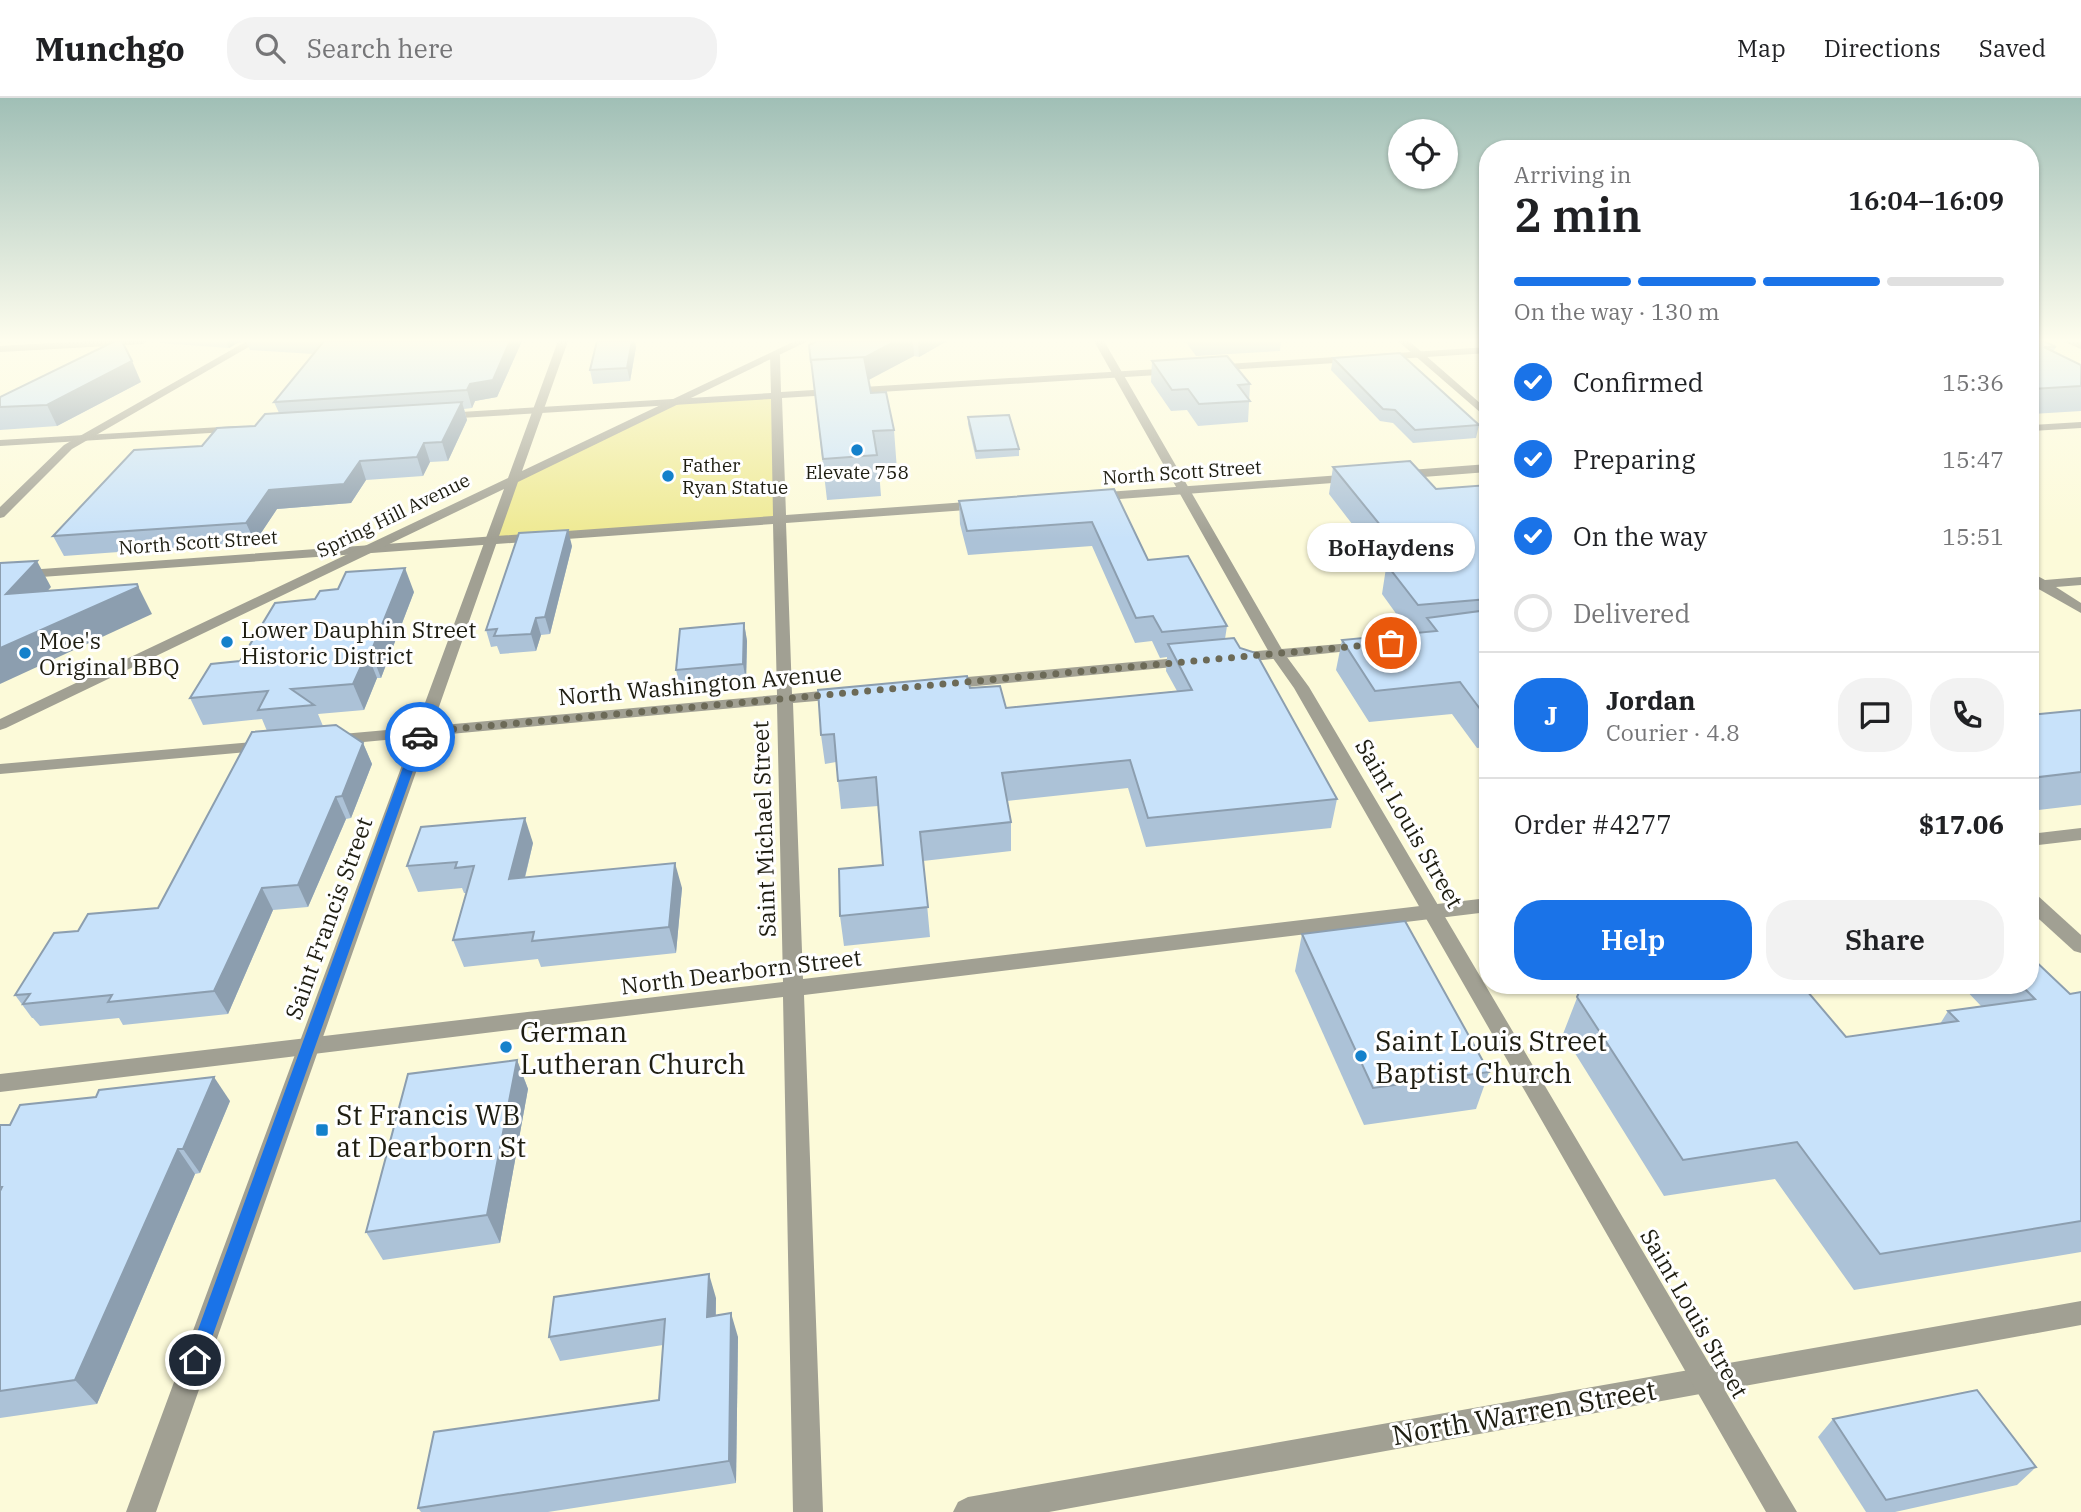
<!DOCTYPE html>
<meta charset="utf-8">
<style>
body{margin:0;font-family:"IBM Plex Serif",serif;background:#f2f2f2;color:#202124;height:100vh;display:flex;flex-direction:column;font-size:26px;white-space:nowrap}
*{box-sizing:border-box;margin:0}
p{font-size:23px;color:#757577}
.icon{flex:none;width:38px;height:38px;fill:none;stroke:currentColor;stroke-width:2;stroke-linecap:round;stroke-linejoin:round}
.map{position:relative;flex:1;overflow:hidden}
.side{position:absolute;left:1479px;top:42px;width:560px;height:854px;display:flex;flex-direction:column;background:#fff;border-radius:28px;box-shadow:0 2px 5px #0004}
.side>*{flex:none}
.fabs{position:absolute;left:1388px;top:21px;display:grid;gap:14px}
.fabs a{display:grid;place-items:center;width:70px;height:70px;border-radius:50%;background:#fff;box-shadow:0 2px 5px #0004;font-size:35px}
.pin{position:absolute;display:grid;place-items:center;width:60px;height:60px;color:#fff;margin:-30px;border:4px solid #fff;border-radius:50%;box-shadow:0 2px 7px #0007}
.courier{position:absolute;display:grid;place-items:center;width:70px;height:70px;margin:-35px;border:5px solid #1a73e8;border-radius:50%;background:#fff;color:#222;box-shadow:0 2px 9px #0007}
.bubble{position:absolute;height:49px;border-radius:24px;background:#fff;box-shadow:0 2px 5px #0004;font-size:23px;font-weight:600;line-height:49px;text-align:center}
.head em{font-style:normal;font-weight:600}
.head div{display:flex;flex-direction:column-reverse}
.head{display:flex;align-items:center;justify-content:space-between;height:119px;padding:0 35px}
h1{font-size:46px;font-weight:600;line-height:52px}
.bar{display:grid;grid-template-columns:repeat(4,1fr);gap:10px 7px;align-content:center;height:84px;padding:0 35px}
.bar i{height:9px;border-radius:5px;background:#e0e0e0}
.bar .active{background:#1a73e8}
.bar p{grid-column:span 4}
.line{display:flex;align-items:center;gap:18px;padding:0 35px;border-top:2px solid #e0e0e0}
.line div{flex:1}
.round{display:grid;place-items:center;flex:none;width:74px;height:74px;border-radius:28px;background:#f2f2f2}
ol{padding:0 35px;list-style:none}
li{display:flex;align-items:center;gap:21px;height:77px}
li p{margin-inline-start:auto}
li .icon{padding:7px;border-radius:50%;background:#1a73e8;color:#fff;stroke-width:4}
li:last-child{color:#757577}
li i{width:38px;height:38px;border:4px solid #e0e0e0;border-radius:50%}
.action{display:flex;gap:14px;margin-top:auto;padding:14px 35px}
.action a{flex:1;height:80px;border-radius:28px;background:#1a73e8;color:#fff;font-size:28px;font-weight:600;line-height:80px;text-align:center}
.action a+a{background:#f2f2f2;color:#202124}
header{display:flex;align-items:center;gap:42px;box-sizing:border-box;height:98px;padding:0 35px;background:#fff;border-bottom:2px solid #e0e0e0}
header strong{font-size:33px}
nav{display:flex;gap:38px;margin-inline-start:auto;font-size:24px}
.search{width:490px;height:63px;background:#f2f2f2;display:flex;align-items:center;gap:18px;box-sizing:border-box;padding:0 24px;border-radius:28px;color:#757577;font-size:26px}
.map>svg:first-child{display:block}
</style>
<header>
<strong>Munchgo</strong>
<div class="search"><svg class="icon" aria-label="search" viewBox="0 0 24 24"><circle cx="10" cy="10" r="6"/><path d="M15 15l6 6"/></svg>Search here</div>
<nav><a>Map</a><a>Directions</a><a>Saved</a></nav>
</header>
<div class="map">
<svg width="2081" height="1414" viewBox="0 0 2081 1414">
<rect width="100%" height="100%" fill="#fcfad9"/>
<polygon fill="#eee991" points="775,299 780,422 489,441 512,381 675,305"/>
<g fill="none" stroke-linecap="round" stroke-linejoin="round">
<g fill="#a1a093" fill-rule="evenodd">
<polygon points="87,243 148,243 143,246 0,254 0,248"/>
<polygon points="1488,249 1488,255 1212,273 1207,270 1212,267"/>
<polygon points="775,254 780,257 781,294 1174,270 1179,273 1174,276 782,300 786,417 981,403 987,407 981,411 786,425 792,596 840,591 848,596 840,601 793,605 803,881 1488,800 1488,814 804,897 823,1414 793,1414 783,899 0,994 0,976 783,884 777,606 331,647 323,642 331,637 777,597 773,426 0,482 0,474 773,418 771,301 444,321 439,318 444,315 771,295 770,257"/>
<polygon points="2081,324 2081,330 2030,333 2030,327"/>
<polygon points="238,328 242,329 242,333 0,348 0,342"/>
<polygon points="1488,366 1488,374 1397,381 1391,377 1397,373"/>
<polygon points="1355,376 1359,377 1359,383 1093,403 1087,399 1093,395"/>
<polygon points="2030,474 2045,482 2081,479 2081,487 2056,489 2081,505 2081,515 2035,489 2030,484"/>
<polygon points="1363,544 1370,548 1368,551 1234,565 1226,560 1234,555"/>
<polygon points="1189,559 1197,564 1194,567 945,591 937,586 945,581"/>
<polygon points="265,643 273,648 271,652 0,676 0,666"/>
<polygon points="2081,730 2081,742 2030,748 2030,736"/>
<polygon points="2081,1203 2081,1227 1049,1414 953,1414 958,1404 968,1399"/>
</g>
<g fill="#a1a093" fill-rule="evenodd">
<polygon points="247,243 259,243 72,351 4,419 0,420 0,409 64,347"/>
<polygon points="558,243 568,243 522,373 795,243 808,243 518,384 156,1414 126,1414 504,391 6,630 0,632 0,621 508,380"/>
<polygon points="1094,243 1104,243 1284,555 1309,589 1797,1414 1766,1414 1294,590 1270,556"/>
<polygon points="1398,243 1409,243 1488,312 1488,321"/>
<polygon points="2065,243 2081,244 2081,251 2067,245"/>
<polygon points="2030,795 2037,797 2081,837 2081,855 2074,853 2030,813"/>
</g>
</g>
<g fill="#acc2d7">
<polygon points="159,243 241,243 229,250 160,245"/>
<polygon points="246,243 522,243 497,299 475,303 472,310 464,311 467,322 448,363 430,364 423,378 366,382 351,405 277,411 255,444 64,458 53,438 202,348 255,328 279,315 274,304 313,256 250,252"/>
<polygon points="817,243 947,243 919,259 914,258 869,281 871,295 894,332 897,372 879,373 881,398 827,402 809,247"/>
<polygon points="1185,243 1281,243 1280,253 1196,258"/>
<polygon points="2030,243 2056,249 2053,254 2081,267 2081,313 2030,316"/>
<polygon points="636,249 630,283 593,286 590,272"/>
<polygon points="1333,260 1479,327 1476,340 1413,345 1393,325 1380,323 1331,272"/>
<polygon points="1152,263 1250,286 1248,324 1198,328 1187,312 1171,313 1151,284"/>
<polygon points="141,284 57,328 0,332 0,299"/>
<polygon points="968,319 1019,351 1019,358 976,361 968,326"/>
<polygon points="1333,369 1436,391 1488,387 1488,649 1477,650 1452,616 1369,624 1336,572 1342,542 1410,535 1382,496 1386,470 1329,396"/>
<polygon points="1114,391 1148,462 1227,528 1225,541 1240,550 1337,701 1331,730 1146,749 1128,690 1007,703 1011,724 1011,753 923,763 930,839 844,848 840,818 883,767 878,708 841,711 836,664 825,666 821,637 970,590 1006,610 1177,593 1166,573 1167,559 1160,560 1152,543 1135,545 1092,448 968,457 960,426 959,403"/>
<polygon points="572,448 550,536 541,537 536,553 500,556 497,548 491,549 486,532"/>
<polygon points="414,494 381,580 377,580 364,612 318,616 323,628 363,645 372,666 351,720 346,721 308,809 273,812 228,916 123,927 119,920 40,928 33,920 32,920 15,897 78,833 158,810 267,633 262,621 203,627 190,600 240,563"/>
<polygon points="744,525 747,543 746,583 680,589 676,572"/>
<polygon points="2081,612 2081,707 2030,713 2030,617"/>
<polygon points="533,745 525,780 682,790 676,855 541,869 538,861 464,869 453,842 467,795 464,795 462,790 418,794 407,768"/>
<polygon points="1302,836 1489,974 1476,1011 1364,1027 1295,873"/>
<polygon points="1582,887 1846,939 1940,926 1948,913 1981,908 1961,887 2030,887 2070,896 2081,894 2081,1154 1854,1192 1775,1081 1664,1098 1563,936"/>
<polygon points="517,962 528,991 500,1145 383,1162 366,1134"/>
<polygon points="230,1003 200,1075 195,1076 97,1306 0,1320 0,1027"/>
<polygon points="716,1200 716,1217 738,1239 736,1385 548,1414 421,1414 418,1410 659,1302 663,1247 560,1263 549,1239"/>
<polygon points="1833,1321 2036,1369 2017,1387 1895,1414 1866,1414 1818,1339"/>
</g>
<g fill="#8c9eaf">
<polygon points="226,243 241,243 229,250"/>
<polygon points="510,243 522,243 497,299 475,303 472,310 467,292 470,286"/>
<polygon points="632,243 635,243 636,249 630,283 627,270"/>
<polygon points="896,243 913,243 914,258 865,284 811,265"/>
<polygon points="918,243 947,243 919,259"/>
<polygon points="132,263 141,284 57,328 47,307"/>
<polygon points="462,304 467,322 448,363 442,344"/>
<polygon points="424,345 430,364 423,378 417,359"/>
<polygon points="360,363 366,382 351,405 277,411 255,444 246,425 269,392"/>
<polygon points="568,432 572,448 550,536 545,519"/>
<polygon points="37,463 51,489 21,523 6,496"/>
<polygon points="405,470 414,494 381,580 371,554"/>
<polygon points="137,486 152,516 0,586 0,550"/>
<polygon points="536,520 541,537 536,553 531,536"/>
<polygon points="744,525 747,543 746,583 743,566"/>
<polygon points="367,555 377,580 364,612 353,586"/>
<polygon points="363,645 372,666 351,720 342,698"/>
<polygon points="336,699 346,721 308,809 298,787"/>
<polygon points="525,720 533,745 518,807 509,781"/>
<polygon points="675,765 682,790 676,855 669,829"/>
<polygon points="262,790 273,812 228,916 214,893"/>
<polygon points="517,962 528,991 500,1145 487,1117"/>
<polygon points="214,979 230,1003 200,1075 183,1051"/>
<polygon points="178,1051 195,1076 97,1306 75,1282"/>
<polygon points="709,1176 716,1200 715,1242 707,1219"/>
<polygon points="731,1215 738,1239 736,1385 729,1363"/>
</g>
<g fill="#c8e2fa" stroke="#8c9eaf" stroke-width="2">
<polygon points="115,243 122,243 132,263 47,307 0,309 0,299"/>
<polygon points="324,243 510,243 493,282 470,286 467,292 274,304"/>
<polygon points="597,243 632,243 627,270 590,272"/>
<polygon points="817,243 896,243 864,260 811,262 811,265 809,247"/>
<polygon points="2030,243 2044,243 2056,249 2044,249 2081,267 2081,288 2030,291"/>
<polygon points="1400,255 1479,327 1415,332 1395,312 1383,311 1333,260"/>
<polygon points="1227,258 1250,286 1238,287 1250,303 1199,306 1188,291 1172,292 1152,263"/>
<polygon points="864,259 871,295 886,294 894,332 873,333 877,357 823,361 811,262"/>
<polygon points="462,304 442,344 424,345 417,359 360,363 344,386 269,392 246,425 53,438 134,352 202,348 217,330 255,328 265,316"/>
<polygon points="1009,317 1019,351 976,353 968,319"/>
<polygon points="1410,363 1436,391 1488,387 1488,501 1418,507 1387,467 1411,465 1333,369"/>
<polygon points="1114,391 1148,462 1188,458 1227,528 1162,534 1153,518 1136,520 1092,424 967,433 959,403"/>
<polygon points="568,432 545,519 536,520 531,536 494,538 497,531 486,532 519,435"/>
<polygon points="37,463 6,496 137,486 138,489 0,550 0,465"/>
<polygon points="405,470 371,554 367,555 353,586 291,591 314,607 258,612 268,593 190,600 211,566 240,563 275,505 315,501 320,493 338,491 346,474"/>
<polygon points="1488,512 1488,619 1486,619 1460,584 1375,593 1342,542 1437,533 1427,520"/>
<polygon points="744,525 743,566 676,572 680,531"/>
<polygon points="1234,540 1240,550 1256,555 1337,701 1148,720 1130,662 1002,675 1011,724 920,734 928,809 840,818 839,771 883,767 876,679 838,683 834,636 821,637 818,592 967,578 970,590 1000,588 1006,610 1192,592 1168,546"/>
<polygon points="2081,612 2081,674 2031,680 2030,617"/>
<polygon points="336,627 363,645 342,698 336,699 298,787 262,790 214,893 108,904 112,897 23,906 30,896 15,897 54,835 78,833 88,816 158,810 252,634"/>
<polygon points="525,720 509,781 675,765 669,829 532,843 534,834 453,842 474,768 455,770 457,764 407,768 421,729"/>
<polygon points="1405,823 1489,974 1373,990 1302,836"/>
<polygon points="2030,858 2070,896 2081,894 2081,1123 1880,1156 1797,1044 1683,1062 1577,899 1582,887 1802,887 1846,939 1958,923 1948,913 2035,901 2021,887 2030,887"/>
<polygon points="517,962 487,1117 366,1134 408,976"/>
<polygon points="214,979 183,1051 178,1051 75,1282 0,1293 0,1093 2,1089 0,1089 0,1027 10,1027 20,1007 96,999 99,992"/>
<polygon points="709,1176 707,1219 731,1215 729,1363 418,1410 434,1334 659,1302 665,1221 549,1239 554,1199"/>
<polygon points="1977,1292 2036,1369 1886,1402 1833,1321"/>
</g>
<linearGradient id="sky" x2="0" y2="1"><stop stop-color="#a0bfb6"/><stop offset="0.55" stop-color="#fefdee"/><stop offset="1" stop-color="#fefdee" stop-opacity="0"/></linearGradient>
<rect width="2081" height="441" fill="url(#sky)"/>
<polygon fill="#1a73e8" points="420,635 425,639 204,1262 202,1268 195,1270 189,1268 187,1262 414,639"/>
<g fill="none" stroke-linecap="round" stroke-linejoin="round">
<polyline stroke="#6c6a57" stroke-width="7" stroke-dasharray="0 12.6" points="420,639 421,634 1391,545"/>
</g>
<g fill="#1581cb" stroke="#fff" stroke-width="2.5">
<circle cx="857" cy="352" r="7"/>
<circle cx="668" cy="378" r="7"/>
<circle cx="227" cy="544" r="7"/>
<circle cx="25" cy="555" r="7"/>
<circle cx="506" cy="949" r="7"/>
<circle cx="1361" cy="958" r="7"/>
<rect x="315" y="1025" width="14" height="14" rx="3.5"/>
</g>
<g text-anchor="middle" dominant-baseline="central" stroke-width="6" stroke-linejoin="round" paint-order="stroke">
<g font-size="19" fill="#1e1d11" stroke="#fff" text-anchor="start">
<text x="682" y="367">Father<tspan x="682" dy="22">Ryan Statue</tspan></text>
<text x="857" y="374" text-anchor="middle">Elevate 758</text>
</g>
<g font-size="19" fill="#1e1d11" stroke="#fff">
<text transform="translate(1182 374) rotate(-4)">North Scott Street</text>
<text transform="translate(393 417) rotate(-26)">Spring Hill Avenue</text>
<text transform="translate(198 444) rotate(-4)">North Scott Street</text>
</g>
<g font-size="23" fill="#1e1d11" stroke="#fff" text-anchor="start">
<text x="241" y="531">Lower Dauphin Street<tspan x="241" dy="26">Historic District</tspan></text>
<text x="39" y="542">Moe's<tspan x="39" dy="26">Original BBQ</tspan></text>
</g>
<g font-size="23" fill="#1e1d11" stroke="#fff">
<text transform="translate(700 586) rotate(-5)">North Washington Avenue</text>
<text transform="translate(1410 725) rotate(60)">Saint Louis Street</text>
<text transform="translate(763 731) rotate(-92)">Saint Michael Street</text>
<text transform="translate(328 820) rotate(-70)">Saint Francis Street</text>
<text transform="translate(741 873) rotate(-7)">North Dearborn Street</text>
<text transform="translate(1695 1215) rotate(60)">Saint Louis Street</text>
</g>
<g font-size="28" fill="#1e1d11" stroke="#fff" text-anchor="start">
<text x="520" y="933">German<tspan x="520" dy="32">Lutheran Church</tspan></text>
<text x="1375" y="942">Saint Louis Street<tspan x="1375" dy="32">Baptist Church</tspan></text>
<text x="336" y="1016">St Francis WB<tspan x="336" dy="32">at Dearborn St</tspan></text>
</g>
<g font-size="28" fill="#1e1d11" stroke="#fff">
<text transform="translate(1524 1314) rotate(-10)">North Warren Street</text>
</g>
</g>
</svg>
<div class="fabs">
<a><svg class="icon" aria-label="locate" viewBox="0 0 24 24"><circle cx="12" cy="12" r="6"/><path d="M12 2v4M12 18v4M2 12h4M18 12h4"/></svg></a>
</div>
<div class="pin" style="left:1391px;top:545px;background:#ea580c"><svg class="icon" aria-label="bag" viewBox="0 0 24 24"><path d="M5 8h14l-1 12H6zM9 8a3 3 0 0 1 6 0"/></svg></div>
<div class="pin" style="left:195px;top:1262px;background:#1f2937"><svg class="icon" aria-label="home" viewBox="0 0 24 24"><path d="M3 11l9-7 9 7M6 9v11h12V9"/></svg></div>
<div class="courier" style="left:420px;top:639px"><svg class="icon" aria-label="car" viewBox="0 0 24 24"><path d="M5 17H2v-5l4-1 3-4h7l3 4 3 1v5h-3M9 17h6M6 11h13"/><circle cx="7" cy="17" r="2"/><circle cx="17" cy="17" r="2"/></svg></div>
<div class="bubble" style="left:1307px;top:425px;width:168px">BoHaydens</div>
<section class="side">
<div class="head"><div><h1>2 min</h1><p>Arriving in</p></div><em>16:04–16:09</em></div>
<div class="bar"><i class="active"></i><i class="active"></i><i class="active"></i><i></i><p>On the way · 130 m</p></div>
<ol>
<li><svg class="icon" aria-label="check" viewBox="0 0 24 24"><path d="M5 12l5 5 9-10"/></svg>Confirmed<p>15:36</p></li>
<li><svg class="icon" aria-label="check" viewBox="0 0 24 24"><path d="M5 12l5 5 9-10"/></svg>Preparing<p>15:47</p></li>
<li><svg class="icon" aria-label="check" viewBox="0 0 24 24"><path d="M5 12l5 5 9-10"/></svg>On the way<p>15:51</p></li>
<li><i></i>Delivered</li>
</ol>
<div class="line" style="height:126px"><b class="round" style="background:#1a73e8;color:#fff">J</b><div><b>Jordan</b><p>Courier · 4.8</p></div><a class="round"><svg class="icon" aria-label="chat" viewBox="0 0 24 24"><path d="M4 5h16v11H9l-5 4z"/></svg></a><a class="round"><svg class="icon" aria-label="phone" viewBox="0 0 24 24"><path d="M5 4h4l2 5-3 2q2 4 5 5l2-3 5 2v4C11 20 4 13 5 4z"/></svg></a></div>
<div class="line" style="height:91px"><div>Order #4277</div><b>$17.06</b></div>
<div class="action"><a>Help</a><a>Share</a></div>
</section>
</div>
